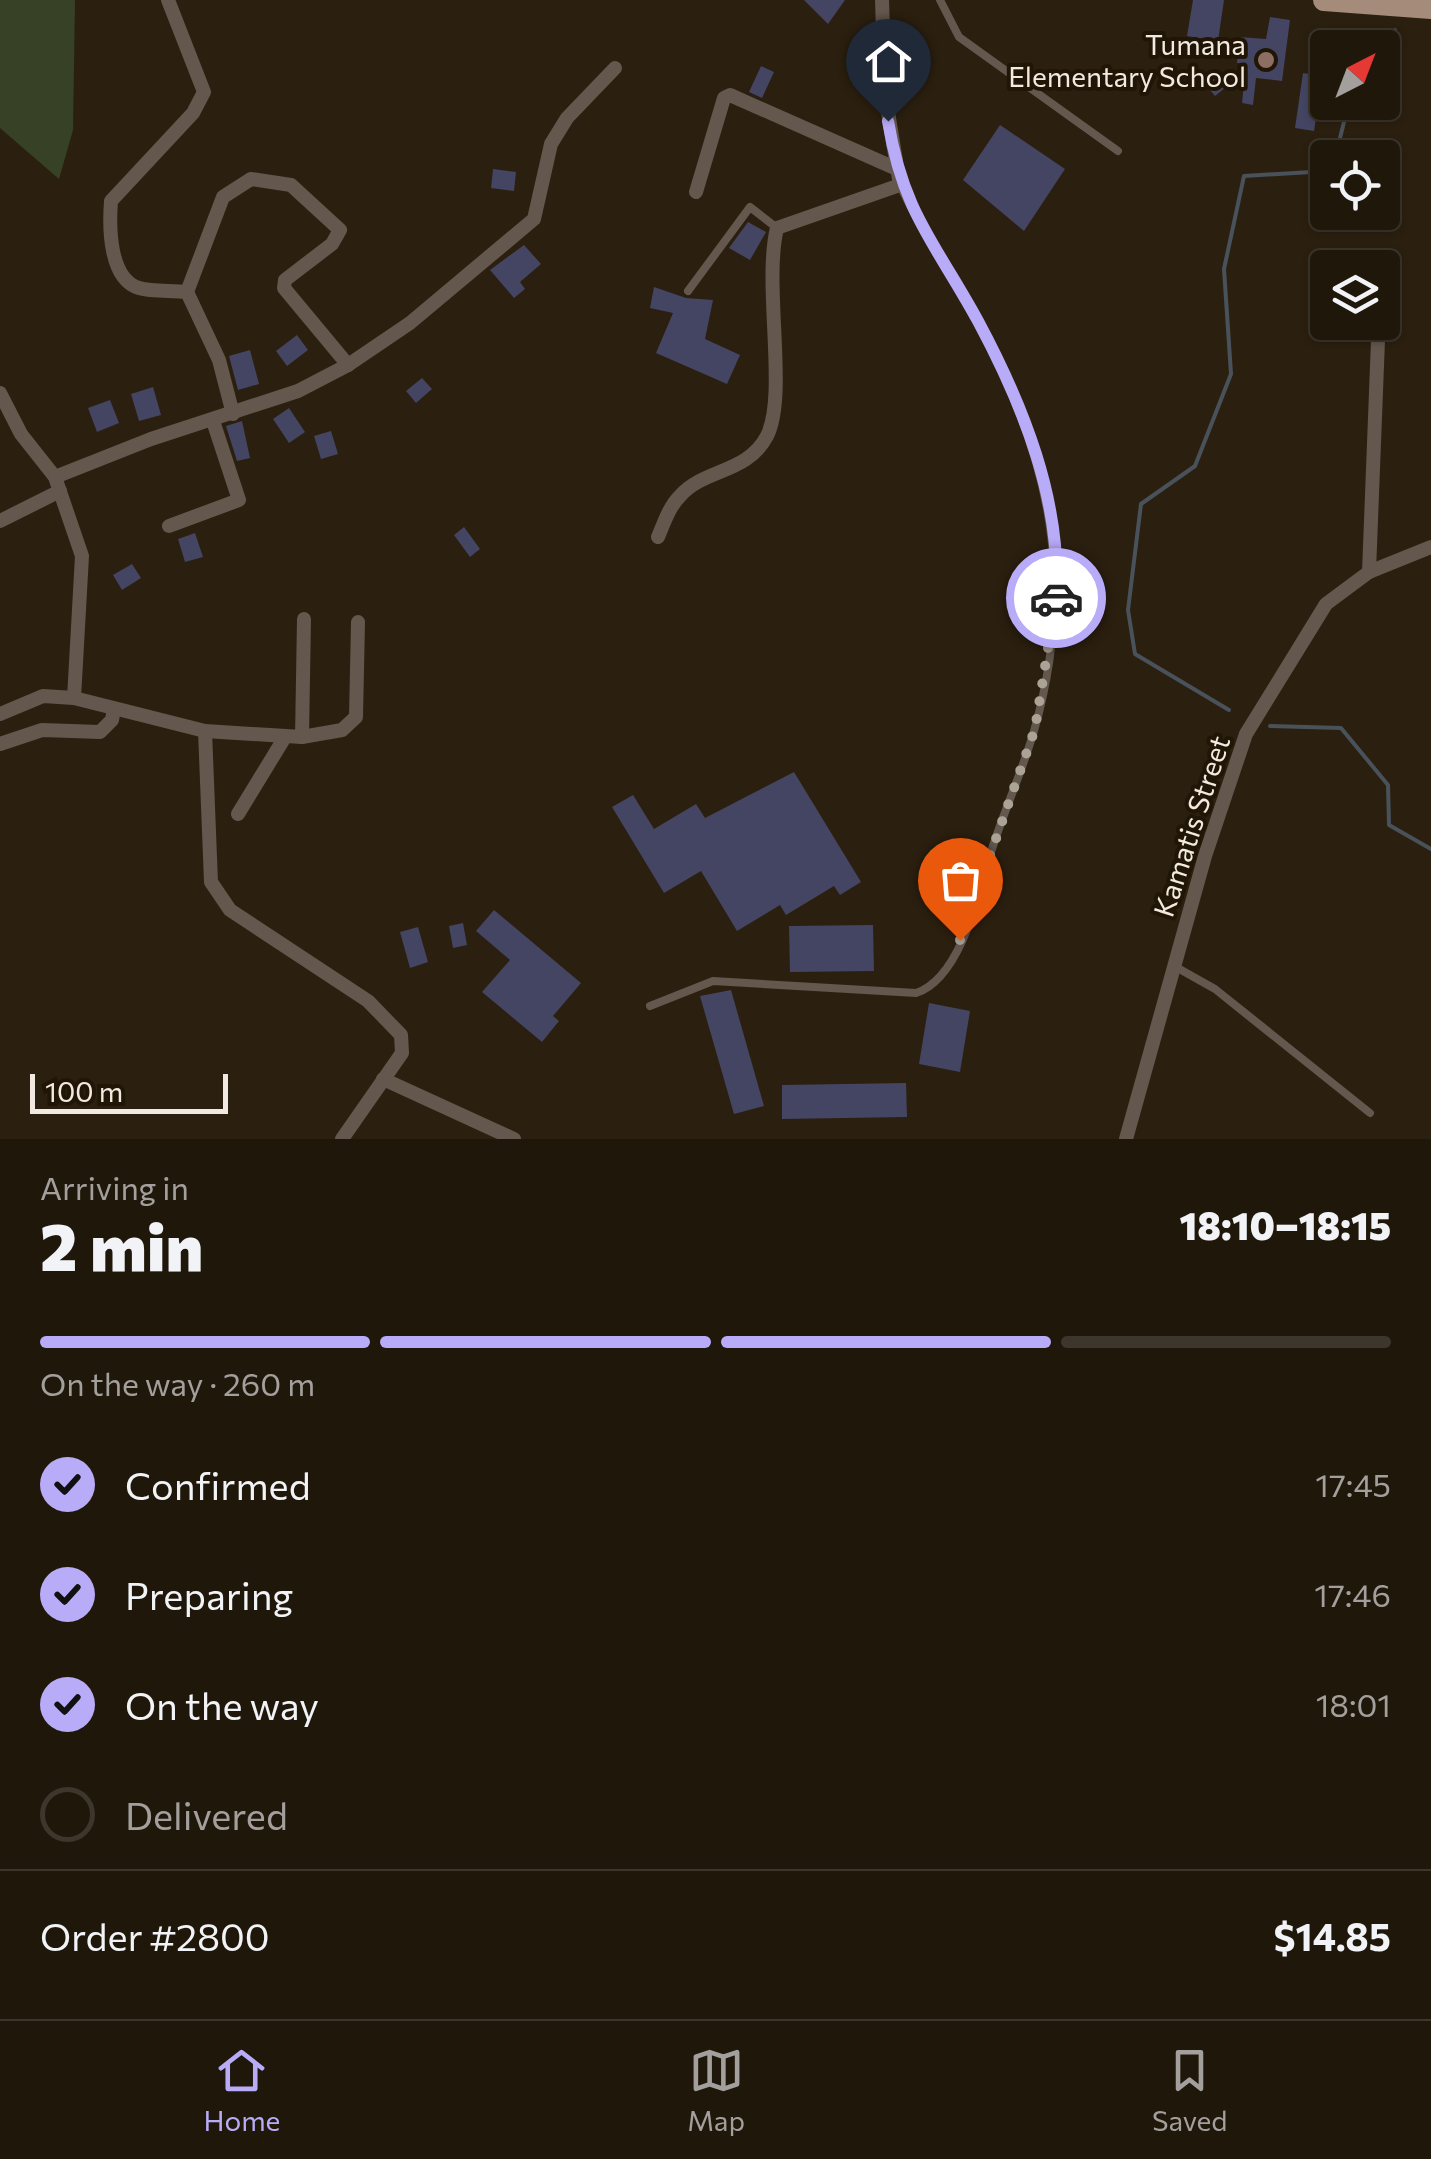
<!DOCTYPE html>
<meta charset="utf-8">
<style>
body{margin:0;font-family:Commissioner,sans-serif;background:#282014;color:#f1f3f6;height:100vh;display:flex;flex-direction:column;font-size:38px;white-space:nowrap}
*{box-sizing:border-box;margin:0}
p{font-size:32px;color:#a29f9d}
.icon{flex:none;width:55px;height:55px;fill:none;stroke:currentColor;stroke-width:2;stroke-linecap:round;stroke-linejoin:round}
.map{position:relative;height:1139px;overflow:hidden}
.details{display:flex;flex-direction:column;background:#20170b;flex:1}
.details>*{flex:none}
.needle{width:65px;rotate:42deg}
.fabs{position:absolute;left:1310px;top:30px;display:grid;gap:20px}
.fabs a{display:grid;place-items:center;width:90px;height:90px;border-radius:10px;background:#20170b;box-shadow:0 2px 8px #0004,0 0 0 2px #3d362c;font-size:50px}
.scale{position:absolute;left:30px;bottom:25px;width:198px;box-sizing:border-box;padding-left:10px;border:5px solid #f2eae0;border-top:0;font-size:28px;line-height:35px;white-space:nowrap;color:#f2eae0;-webkit-text-stroke:8px #211606;paint-order:stroke}
.pin{position:absolute;display:grid;place-items:center;width:85px;height:85px;color:#fff;margin:-102px -42px;border-radius:50% 50% 50% 0;rotate:-45deg;box-shadow:0 0 10px #0007}
.pin .icon{rotate:45deg}
.courier{position:absolute;display:grid;place-items:center;width:100px;height:100px;margin:-50px;border:8px solid #b8abf7;border-radius:50%;background:#fff;color:#222;box-shadow:0 2px 12px #0007}
.head em{font-style:normal;font-weight:800}
.head div{display:flex;flex-direction:column-reverse}
.head{display:flex;align-items:center;justify-content:space-between;height:170px;padding:0 40px}
h1{font-size:65px;font-weight:800;line-height:75px}
.bar{display:grid;grid-template-columns:repeat(4,1fr);gap:15px 10px;align-content:center;height:120px;padding:0 40px}
.bar i{height:12px;border-radius:8px;background:#3d362c}
.bar .selected{background:#b8abf7}
.bar p{grid-column:span 4}
.line{display:flex;align-items:center;gap:25px;padding:0 40px;border-top:2px solid #3d362c}
.line div{flex:1}
ol{padding:0 40px;list-style:none}
li{display:flex;align-items:center;gap:30px;height:110px}
li p{margin-inline-start:auto}
li .icon{padding:10px;border-radius:50%;background:#b8abf7;color:#111;stroke-width:4}
li:last-child{color:#a29f9d}
li i{width:55px;height:55px;border:5px solid #3d362c;border-radius:50%}
.tab-bar{display:flex;justify-content:space-around;align-items:center;height:140px;border-top:2px solid #3d362c;background:#20170b;font-size:28px;color:#a29f9d}
.tab-bar a{display:grid;justify-items:center;gap:5px}
.tab-bar .selected{color:#b8abf7}
.map>svg:first-child{display:block}
</style>
<div class="map">
<svg width="1431" height="1139" viewBox="0 0 1431 1139">
<rect width="100%" height="100%" fill="#2b1f0f"/>
<polygon fill="#374125" points="0,0 75,0 73,130 59,179 0,128"/>
<g fill="none" stroke-linecap="round" stroke-linejoin="round">
<g stroke="#49525b" stroke-width="4">
<polyline points="1382,48 1395,30"/>
<polyline points="1335,158 1349,102"/>
<polyline points="1229,710 1135,654 1128,610 1141,504 1195,466 1231,374 1224,269 1244,176 1328,171"/>
<polyline points="1270,726 1341,728 1388,785 1389,825 1431,849"/>
</g>
</g>
<g fill="#444562">
<polygon points="804,0 845,0 828,24"/>
<polygon points="1193,0 1224,0 1218,41 1187,36"/>
<polygon points="1270,17 1290,20 1282,81 1256,78 1253,105 1242,103 1246,64 1237,63 1239,37 1266,39"/>
<polygon points="761,66 774,72 762,98 749,92"/>
<polygon points="1211,69 1226,87 1215,96 1200,78"/>
<polygon points="1303,73 1323,76 1314,131 1295,128"/>
<polygon points="1000,125 1065,169 1024,231 963,180"/>
<polygon points="493,169 516,172 514,191 491,188"/>
<polygon points="748,222 766,232 750,260 729,248"/>
<polygon points="524,245 541,264 520,282 525,289 514,298 490,270"/>
<polygon points="654,287 686,298 713,300 705,339 740,355 727,384 656,353 673,313 650,308"/>
<polygon points="297,335 308,350 287,366 276,351"/>
<polygon points="250,350 259,384 238,390 229,356"/>
<polygon points="422,378 432,389 416,403 406,391"/>
<polygon points="153,387 161,415 139,421 131,394"/>
<polygon points="110,400 119,423 97,432 88,408"/>
<polygon points="289,408 305,432 289,443 273,419"/>
<polygon points="242,421 250,458 237,461 226,426"/>
<polygon points="331,431 338,454 321,459 314,436"/>
<polygon points="464,527 480,549 470,557 454,535"/>
<polygon points="195,533 203,557 185,562 178,539"/>
<polygon points="132,564 141,578 122,590 113,575"/>
<polygon points="794,772 861,882 840,895 834,886 786,915 780,905 737,931 701,871 664,893 612,807 633,795 654,829 696,804 705,818"/>
<polygon points="494,910 581,983 553,1016 559,1021 542,1042 482,992 510,960 476,931"/>
<polygon points="463,923 467,945 453,948 449,926"/>
<polygon points="873,925 874,971 790,972 789,926"/>
<polygon points="418,927 428,962 410,968 400,932"/>
<polygon points="731,990 764,1106 734,1114 700,996"/>
<polygon points="929,1003 970,1011 960,1072 919,1064"/>
<polygon points="906,1083 907,1117 782,1119 782,1085"/>
</g>
<g fill="none" stroke-linecap="round" stroke-linejoin="round">
<g stroke="#63574e" stroke-width="8">
<polyline points="940,0 959,37 1118,151"/>
<polyline points="688,291 750,207 777,228"/>
<polyline points="1174,966 1215,989 1370,1113"/>
<path d="M650,1006L713,981L916,993C960,979 979,895 991,852C1004,811 1022,772 1034,731C1077,581 1050,458 978,323C953,276 922,234 900,185"/>
</g>
<g stroke="#63574e" stroke-width="14">
<path d="M168,0L204,92L193,113L111,201C109,227 109,279 139,288C153,292 172,290 187,292L223,197L251,179L291,185L340,230L332,244L285,280L284,288L348,365"/>
<polyline points="696,192 724,98 730,95 897,169"/>
<polyline points="187,292 219,360 233,414"/>
<polyline points="0,393 21,434 55,477 82,556 74,698"/>
<polyline points="55,477 151,439 298,391 348,365 410,323 534,219 551,144 567,118 615,68"/>
<polyline points="0,521 60,491"/>
<polyline points="169,526 239,500 213,421"/>
<path d="M658,537C664,523 669,507 680,496C705,468 747,474 767,436C788,394 763,285 777,228L900,185L885,94L882,0"/>
<polyline points="1369,572 1378,340"/>
<polyline points="0,714 43,696 74,698 205,731 211,882 230,910 368,1001 401,1035 402,1053 342,1139"/>
<polyline points="205,731 302,737 304,619"/>
<polyline points="302,737 342,730 356,717 358,622"/>
<polyline points="0,744 42,730 100,732 112,720 114,709"/>
<polyline points="238,814 285,737"/>
<polyline points="383,1079 514,1139"/>
<polyline points="1126,1139 1205,856 1246,734 1326,604 1369,572 1431,547"/>
</g>
<polyline stroke="#a58b7a" stroke-width="22" points="1324,0 1431,8"/>
</g>
<g fill="none" stroke-linecap="round" stroke-linejoin="round">
<polyline stroke="#aca397" stroke-width="10" stroke-dasharray="0 18" points="960,940 1035,729 1056,598"/>
<path stroke="#b8abf7" stroke-width="12" d="M888,121C903,213 936,244 978,321C1023,405 1062,501 1056,598"/>
</g>
<circle fill="#8d6e63" stroke="#211606" stroke-width="4" cx="1266" cy="60" r="10"/>
<g text-anchor="middle" dominant-baseline="central" stroke-width="8" stroke-linejoin="round" paint-order="stroke">
<g font-size="28" fill="#f2eae0" stroke="#211606" text-anchor="end">
<text x="1246" y="44">Tumana<tspan x="1246" dy="32">Elementary School</tspan></text>
</g>
<g font-size="28" fill="#f2eae0" stroke="#211606">
<text transform="translate(1191 826) rotate(-72)">Kamatis Street</text>
</g>
</g>
</svg>
<div class="fabs">
<a><svg class="needle" viewBox="-14 -14 28 28"><path d="M0-13l5 13h-10z" fill="#e53935"/><path d="M0 13l5-13h-10z" fill="#a29f9d"/></svg></a>
<a><svg class="icon" aria-label="locate" viewBox="0 0 24 24"><circle cx="12" cy="12" r="6"/><path d="M12 2v4M12 18v4M2 12h4M18 12h4"/></svg></a>
<a><svg class="icon" aria-label="layers" viewBox="0 0 24 24"><path d="M12 4l9 5-9 5-9-5zM3 14l9 5 9-5"/></svg></a>
</div>
<div class="scale">100 m</div>
<div class="pin" style="left:960px;top:940px;background:#ea580c"><svg class="icon" aria-label="bag" viewBox="0 0 24 24"><path d="M5 8h14l-1 12H6zM9 8a3 3 0 0 1 6 0"/></svg></div>
<div class="pin" style="left:888px;top:121px;background:#1f2937"><svg class="icon" aria-label="home" viewBox="0 0 24 24"><path d="M3 11l9-7 9 7M6 9v11h12V9"/></svg></div>
<div class="courier" style="left:1056px;top:598px"><svg class="icon" aria-label="car" viewBox="0 0 24 24"><path d="M5 17H2v-5l4-1 3-4h7l3 4 3 1v5h-3M9 17h6M6 11h13"/><circle cx="7" cy="17" r="2"/><circle cx="17" cy="17" r="2"/></svg></div>
</div>
<section class="details">
<div class="head"><div><h1>2 min</h1><p>Arriving in</p></div><em>18:10–18:15</em></div>
<div class="bar"><i class="selected"></i><i class="selected"></i><i class="selected"></i><i></i><p>On the way · 260 m</p></div>
<ol>
<li><svg class="icon" aria-label="check" viewBox="0 0 24 24"><path d="M5 12l5 5 9-10"/></svg>Confirmed<p>17:45</p></li>
<li><svg class="icon" aria-label="check" viewBox="0 0 24 24"><path d="M5 12l5 5 9-10"/></svg>Preparing<p>17:46</p></li>
<li><svg class="icon" aria-label="check" viewBox="0 0 24 24"><path d="M5 12l5 5 9-10"/></svg>On the way<p>18:01</p></li>
<li><i></i>Delivered</li>
</ol>
<div class="line" style="height:130px"><div>Order #2800</div><b>$14.85</b></div>
</section>
<nav class="tab-bar">
<a class="selected"><svg class="icon" aria-label="home" viewBox="0 0 24 24"><path d="M3 11l9-7 9 7M6 9v11h12V9"/></svg>Home</a>
<a><svg class="icon" aria-label="map" viewBox="0 0 24 24"><path d="M3 6l6-2 6 2 6-2v14l-6 2-6-2-6 2zM9 4v14M15 6v14"/></svg>Map</a>
<a><svg class="icon" aria-label="saved" viewBox="0 0 24 24"><path d="M7 4h10v16l-5-4-5 4z"/></svg>Saved</a>
</nav>
